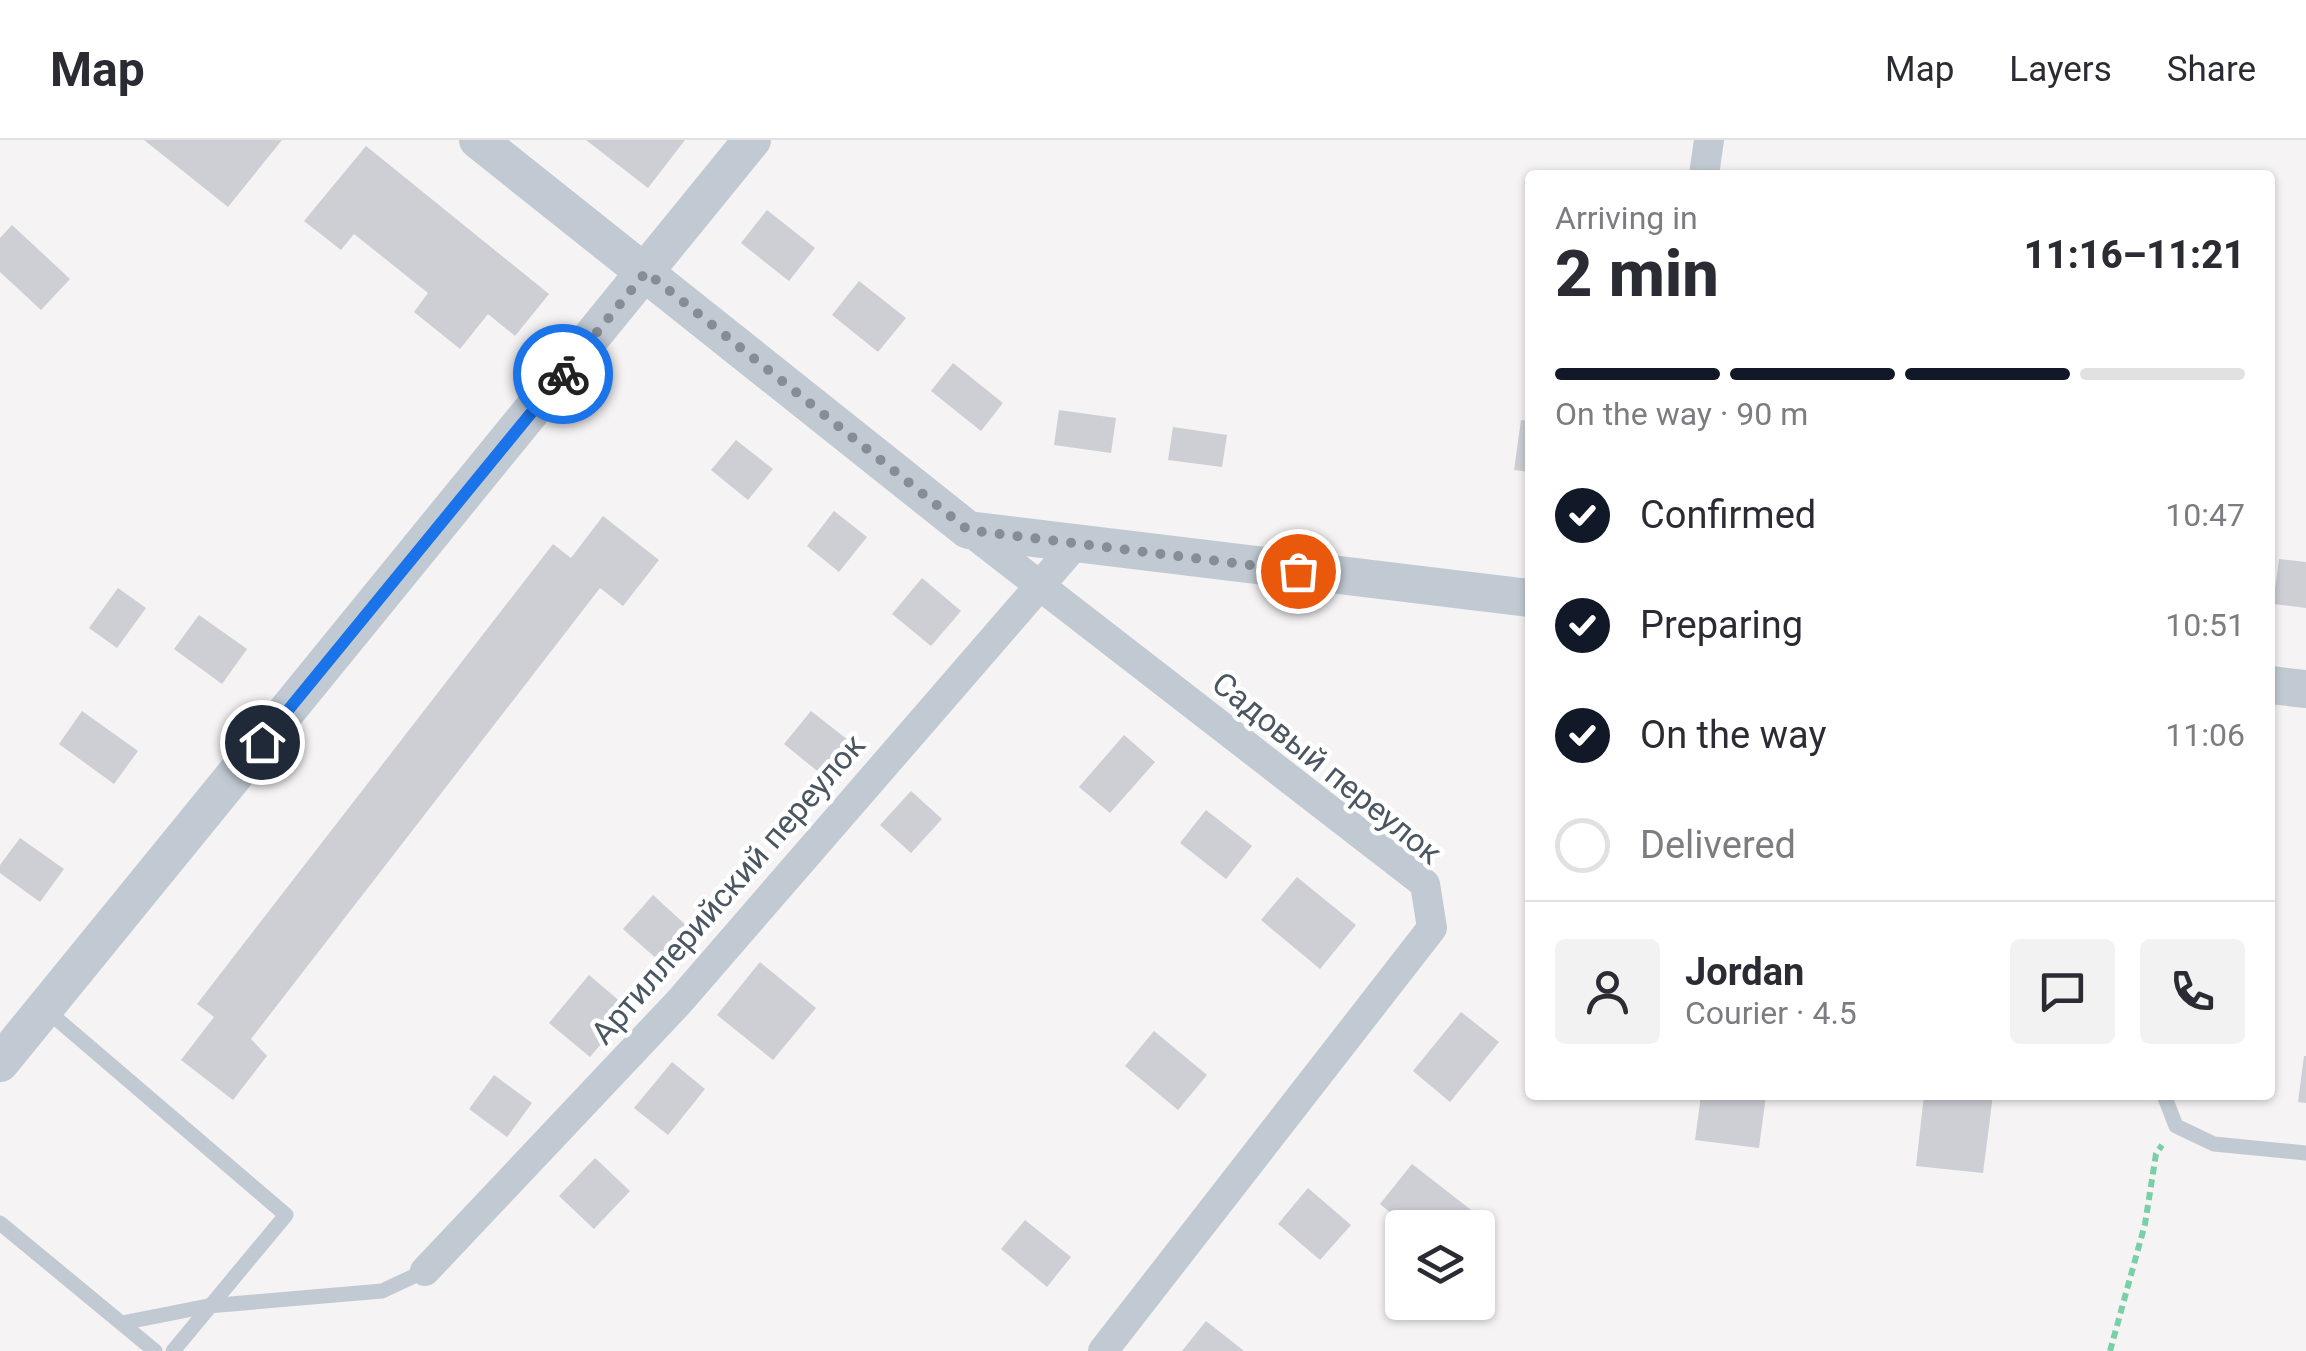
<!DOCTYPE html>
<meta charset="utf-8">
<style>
body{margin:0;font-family:Roboto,sans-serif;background:#f2f2f3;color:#2b2b33;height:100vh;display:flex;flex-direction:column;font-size:38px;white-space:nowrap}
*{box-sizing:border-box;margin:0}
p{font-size:32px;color:#7c7c81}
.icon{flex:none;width:55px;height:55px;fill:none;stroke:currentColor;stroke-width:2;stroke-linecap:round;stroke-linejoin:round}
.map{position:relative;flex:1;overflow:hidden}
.details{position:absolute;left:1525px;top:30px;width:750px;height:930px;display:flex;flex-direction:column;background:#fff;border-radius:10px;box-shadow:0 2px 8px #0004}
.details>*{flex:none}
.tools{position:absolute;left:1385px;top:1070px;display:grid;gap:20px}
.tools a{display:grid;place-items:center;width:110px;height:110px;border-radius:10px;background:#fff;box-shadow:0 2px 8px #0004;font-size:50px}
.pin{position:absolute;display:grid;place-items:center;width:85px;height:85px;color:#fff;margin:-42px;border:5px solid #fff;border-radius:50%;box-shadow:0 2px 10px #0007}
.courier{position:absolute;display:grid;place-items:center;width:100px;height:100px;margin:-50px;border:8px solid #1a73e8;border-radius:50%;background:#fff;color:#222;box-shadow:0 2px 12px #0007}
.overview em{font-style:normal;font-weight:800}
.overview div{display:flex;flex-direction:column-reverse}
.overview{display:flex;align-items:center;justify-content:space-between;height:170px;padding:0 30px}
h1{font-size:65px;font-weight:800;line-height:75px}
.bar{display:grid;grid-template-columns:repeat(4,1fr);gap:15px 10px;align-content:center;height:120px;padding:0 30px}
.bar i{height:12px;border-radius:8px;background:#e1e1e2}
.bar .on{background:#111827}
.bar p{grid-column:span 4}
.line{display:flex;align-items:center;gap:25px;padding:0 30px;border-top:2px solid #e1e1e2}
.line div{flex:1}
.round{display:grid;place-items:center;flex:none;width:105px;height:105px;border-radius:10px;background:#f2f2f3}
ol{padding:0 30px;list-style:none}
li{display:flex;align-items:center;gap:30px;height:110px}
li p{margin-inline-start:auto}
li .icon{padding:10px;border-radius:50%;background:#111827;color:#fff;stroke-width:4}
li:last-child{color:#7c7c81}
li i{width:55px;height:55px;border:5px solid #e1e1e2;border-radius:50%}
header{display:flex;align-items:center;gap:60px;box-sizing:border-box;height:140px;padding:0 50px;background:#fff;border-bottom:2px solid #e1e1e2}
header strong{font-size:48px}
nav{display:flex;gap:55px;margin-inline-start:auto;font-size:35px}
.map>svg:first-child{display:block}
</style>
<header>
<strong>Map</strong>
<nav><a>Map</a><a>Layers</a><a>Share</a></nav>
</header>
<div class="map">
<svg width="2306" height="1211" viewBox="0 0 2306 1211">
<rect width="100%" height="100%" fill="#f5f3f3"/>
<g fill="#cdcfd5">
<polygon points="144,0 282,0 228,67"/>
<polygon points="586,0 685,0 648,48"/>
<polygon points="366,6 549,154 515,196 488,174 460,209 414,172 428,153 354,94 341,110 304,81"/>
<polygon points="767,70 815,108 789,141 741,103"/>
<polygon points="12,85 70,139 41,170 0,132 0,98"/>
<polygon points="859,141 906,178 878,212 832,175"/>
<polygon points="953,223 1003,263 981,291 931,251"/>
<polygon points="1059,270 1116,278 1111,313 1054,305"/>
<polygon points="1521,280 1530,281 1530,332 1514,330"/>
<polygon points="1173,287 1227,295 1222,327 1168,320"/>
<polygon points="736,300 773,329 748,360 711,330"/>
<polygon points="834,371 867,397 839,432 807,406"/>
<polygon points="603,376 659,420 623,466 600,448 251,899 267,916 233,960 181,920 214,877 197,864 553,404 571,418"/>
<polygon points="2279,419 2306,422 2306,468 2273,464"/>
<polygon points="922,438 961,471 931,506 892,474"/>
<polygon points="118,448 146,468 117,508 89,488"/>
<polygon points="199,475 247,509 222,544 174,509"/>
<polygon points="82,571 138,611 114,644 59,604"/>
<polygon points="811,571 848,600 821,634 784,604"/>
<polygon points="1124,595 1155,622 1110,673 1079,647"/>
<polygon points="911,651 942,679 911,713 880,685"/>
<polygon points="1206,670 1252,706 1226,739 1180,703"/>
<polygon points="20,698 64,729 40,762 0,733 0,725"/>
<polygon points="1297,737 1356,785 1320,829 1261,780"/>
<polygon points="653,755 687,786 658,820 623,789"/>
<polygon points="760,822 816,868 773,920 717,875"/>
<polygon points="589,835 630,870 590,917 549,883"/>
<polygon points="1461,872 1499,902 1450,962 1413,931"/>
<polygon points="1154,891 1207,935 1178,970 1125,926"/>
<polygon points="2304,916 2306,916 2306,963 2298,962"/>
<polygon points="672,922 705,949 668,995 634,968"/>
<polygon points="494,935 532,963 507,997 469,969"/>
<polygon points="1701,955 1766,955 1759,1008 1695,1000"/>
<polygon points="1924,955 1993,955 1983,1033 1916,1026"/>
<polygon points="595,1018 630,1051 594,1089 559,1056"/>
<polygon points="1412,1024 1475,1073 1463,1088 1409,1088 1380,1064"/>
<polygon points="1308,1048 1351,1085 1320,1120 1278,1084"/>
<polygon points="1025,1080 1071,1117 1047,1147 1001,1109"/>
<polygon points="1206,1181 1244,1211 1182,1211"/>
</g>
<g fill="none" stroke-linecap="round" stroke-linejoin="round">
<polyline stroke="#7ad0a6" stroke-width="6" stroke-dasharray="8 5" stroke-linecap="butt" points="2110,1211 2145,1084 2156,1014 2162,1005"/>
<g stroke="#c1cad2" stroke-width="15">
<polyline points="44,868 286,1075 173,1211"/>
<polyline points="2164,955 2176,986 2214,1004 2306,1013"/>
<polyline points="0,1083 155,1211"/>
<polyline points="122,1183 208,1166 382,1151 425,1131"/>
</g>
<g stroke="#c1cad2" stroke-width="30">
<polyline points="1704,35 1709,0"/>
<polyline points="968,390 1425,744 1432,788 1103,1211"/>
<polyline points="425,1131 679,862 1075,405"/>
</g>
<g stroke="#c1cad2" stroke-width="38">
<polyline points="478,0 968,390 1530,458"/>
<polyline points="2270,545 2306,549"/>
<polyline points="0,923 752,0"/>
</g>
</g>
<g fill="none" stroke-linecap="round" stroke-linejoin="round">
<polyline stroke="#868d94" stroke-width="10" stroke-dasharray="0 18" points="563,234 646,132 968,390 1298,431"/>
<polyline stroke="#1a73e8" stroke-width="12" points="262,602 563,234"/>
</g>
<g text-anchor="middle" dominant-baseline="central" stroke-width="9" stroke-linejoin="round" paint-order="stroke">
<g font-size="32" fill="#4a5661" stroke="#fff">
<text transform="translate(1327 628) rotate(39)">Садовый переулок</text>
<text transform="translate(728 749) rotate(-49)">Артиллерийский переулок</text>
</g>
</g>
</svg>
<div class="tools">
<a><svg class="icon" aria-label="layers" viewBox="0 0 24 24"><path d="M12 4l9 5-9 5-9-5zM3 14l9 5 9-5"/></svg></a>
</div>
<div class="pin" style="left:1298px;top:431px;background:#ea580c"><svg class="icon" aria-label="bag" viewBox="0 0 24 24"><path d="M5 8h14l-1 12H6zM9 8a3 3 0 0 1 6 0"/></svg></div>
<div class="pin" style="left:262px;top:602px;background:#1f2937"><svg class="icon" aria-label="home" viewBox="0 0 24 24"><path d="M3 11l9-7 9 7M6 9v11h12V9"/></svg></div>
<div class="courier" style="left:563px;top:234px"><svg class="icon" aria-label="bike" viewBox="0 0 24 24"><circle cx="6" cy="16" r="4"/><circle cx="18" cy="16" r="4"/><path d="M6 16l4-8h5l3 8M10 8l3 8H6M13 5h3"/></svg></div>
<section class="details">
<div class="overview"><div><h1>2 min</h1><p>Arriving in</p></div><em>11:16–11:21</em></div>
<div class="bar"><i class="on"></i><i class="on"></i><i class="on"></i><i></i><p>On the way · 90 m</p></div>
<ol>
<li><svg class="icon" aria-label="check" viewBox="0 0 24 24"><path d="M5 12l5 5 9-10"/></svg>Confirmed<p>10:47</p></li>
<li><svg class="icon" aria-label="check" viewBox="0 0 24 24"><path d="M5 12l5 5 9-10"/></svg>Preparing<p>10:51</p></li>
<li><svg class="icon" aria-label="check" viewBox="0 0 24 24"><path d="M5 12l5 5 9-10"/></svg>On the way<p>11:06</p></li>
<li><i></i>Delivered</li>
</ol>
<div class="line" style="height:180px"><a class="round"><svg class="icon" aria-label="person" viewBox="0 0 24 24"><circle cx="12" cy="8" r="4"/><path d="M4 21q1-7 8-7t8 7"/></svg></a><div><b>Jordan</b><p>Courier · 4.5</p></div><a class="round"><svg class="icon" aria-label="chat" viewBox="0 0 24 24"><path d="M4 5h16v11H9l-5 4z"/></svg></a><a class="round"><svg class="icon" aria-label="phone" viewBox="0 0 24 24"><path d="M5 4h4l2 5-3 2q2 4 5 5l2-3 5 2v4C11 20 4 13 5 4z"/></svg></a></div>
</section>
</div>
